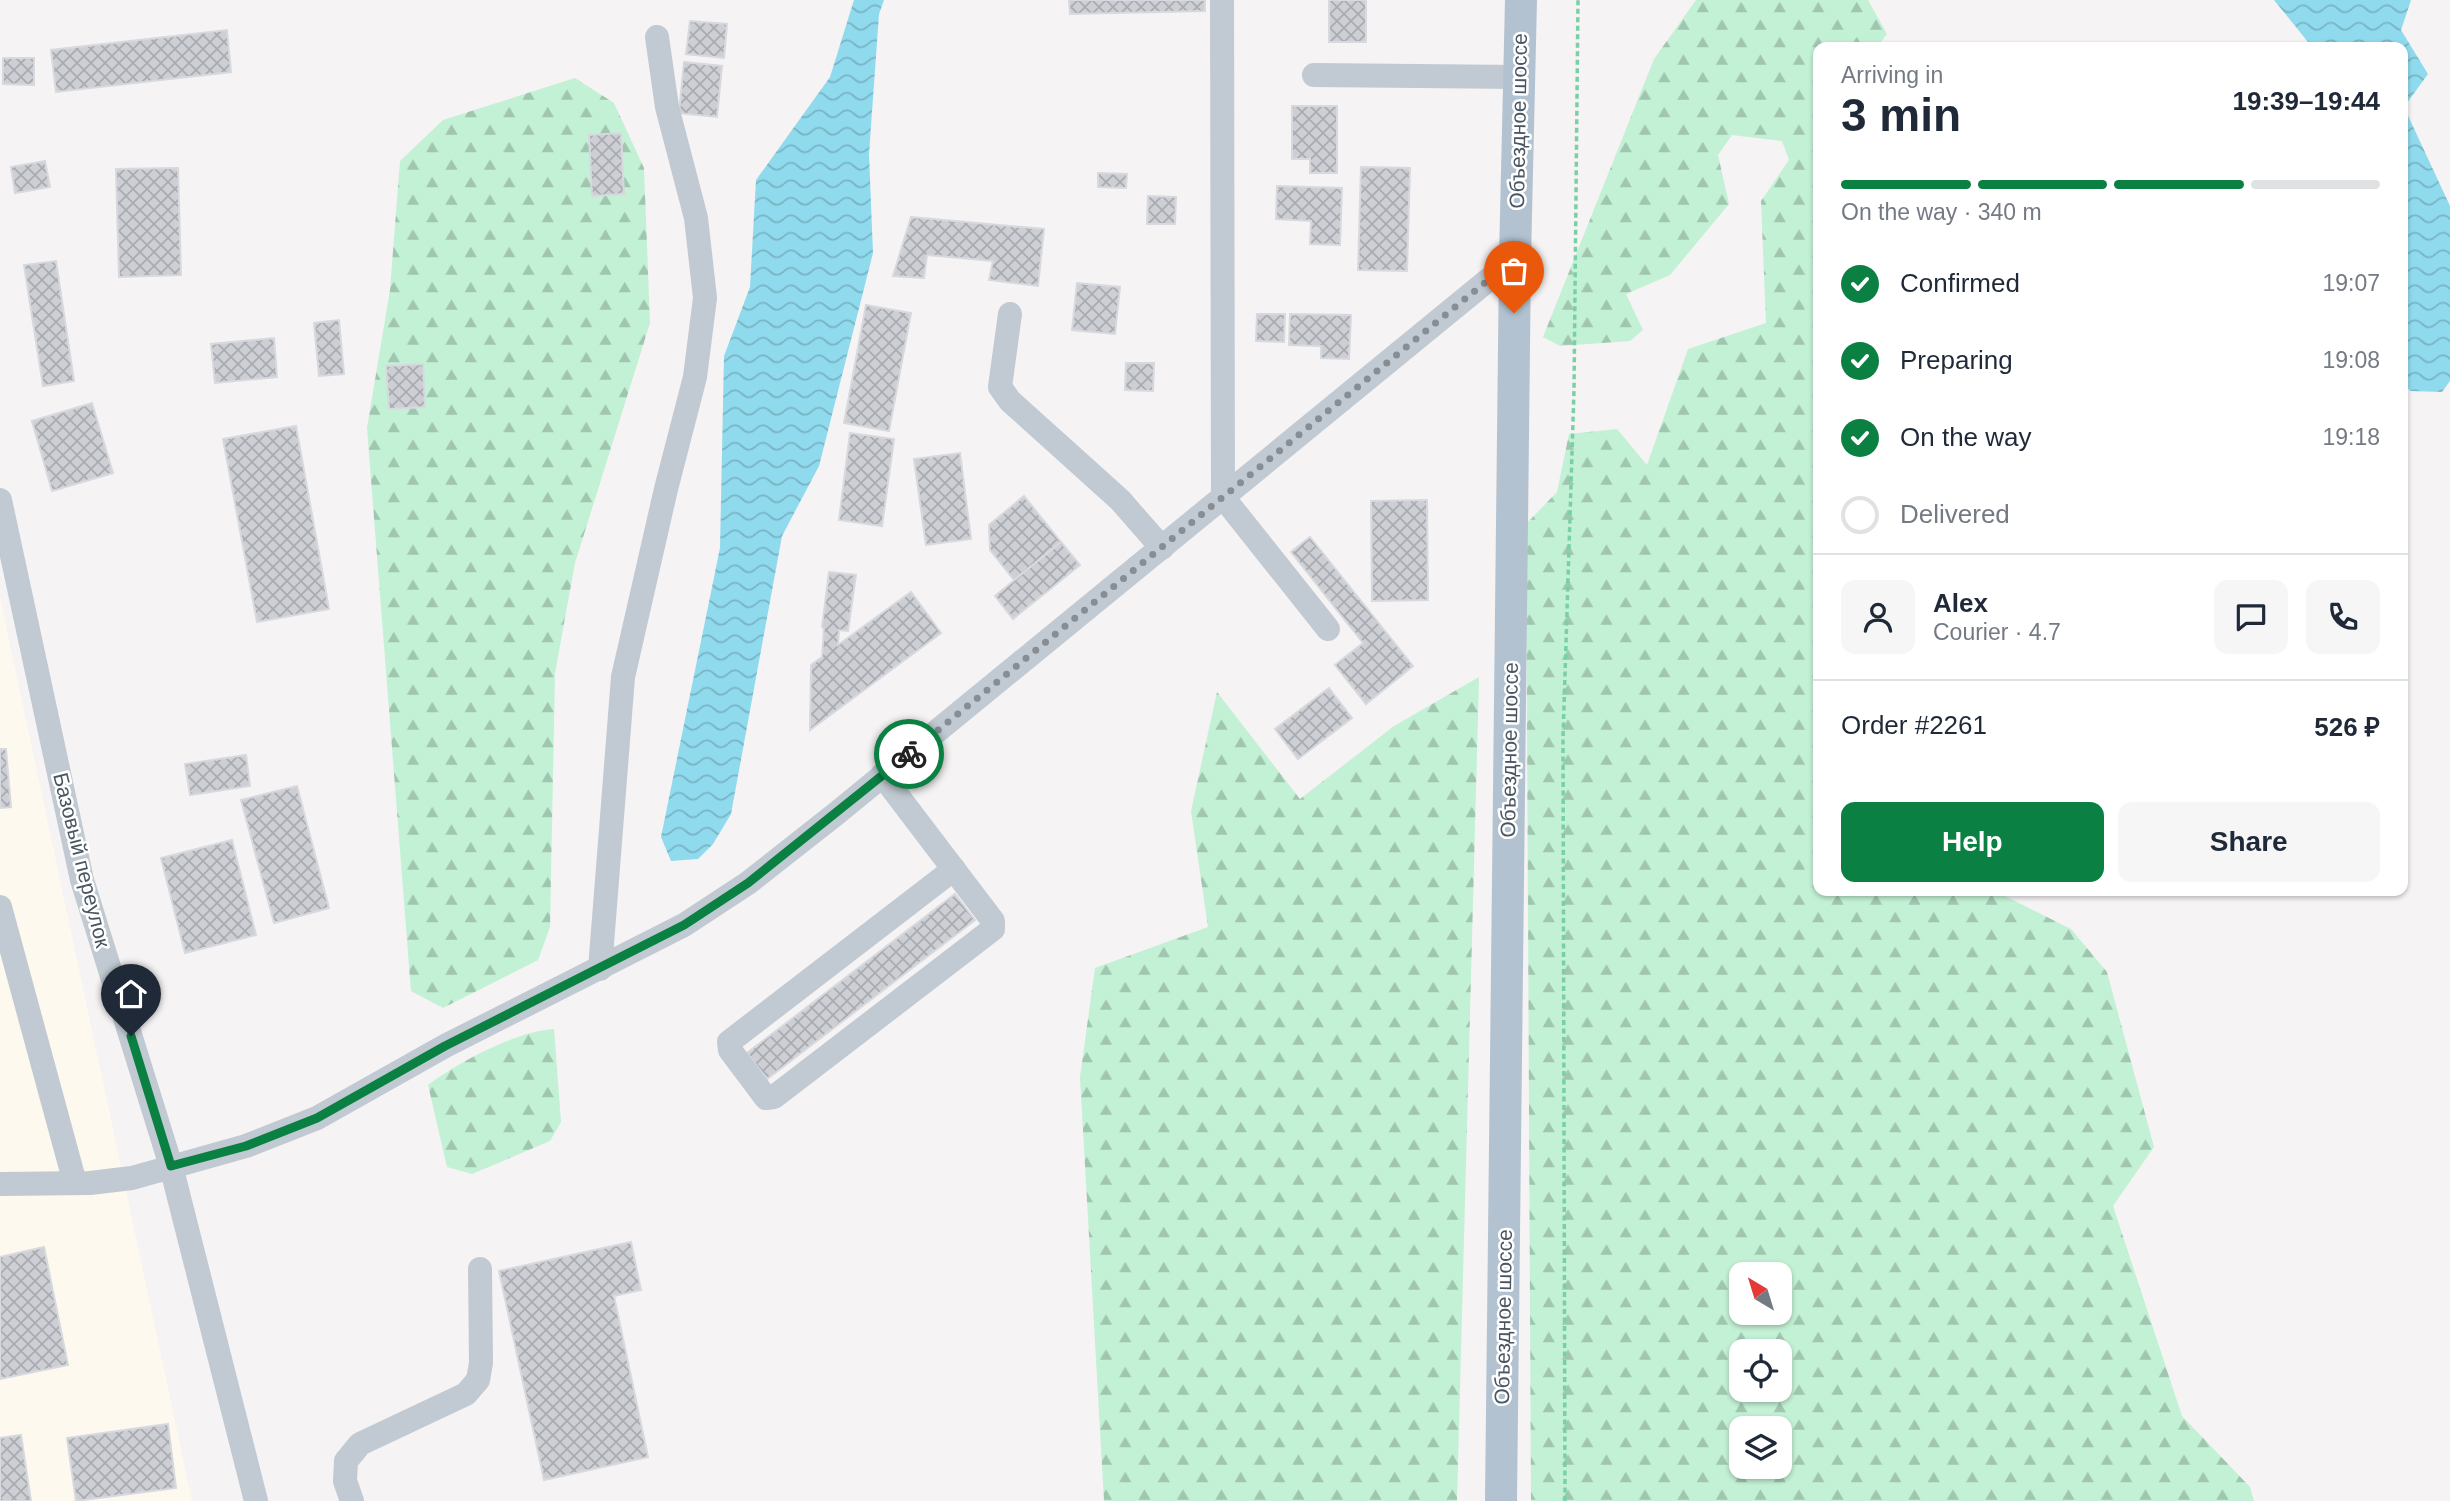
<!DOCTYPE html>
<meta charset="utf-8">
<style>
body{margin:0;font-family:Arial,sans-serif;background:#f6f6f7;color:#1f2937;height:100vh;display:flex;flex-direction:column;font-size:26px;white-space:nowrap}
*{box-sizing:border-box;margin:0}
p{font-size:23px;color:#747a83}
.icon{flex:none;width:38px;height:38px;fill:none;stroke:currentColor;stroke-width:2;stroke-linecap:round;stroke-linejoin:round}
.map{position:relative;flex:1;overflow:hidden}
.drawer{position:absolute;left:1813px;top:42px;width:595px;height:854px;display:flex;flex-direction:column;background:#fff;border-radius:14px;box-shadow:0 2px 5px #0004}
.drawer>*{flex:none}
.needle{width:46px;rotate:322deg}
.controls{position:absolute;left:1729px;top:1262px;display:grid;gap:14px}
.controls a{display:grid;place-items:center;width:63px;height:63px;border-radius:14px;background:#fff;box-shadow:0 2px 5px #0004;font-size:35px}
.pin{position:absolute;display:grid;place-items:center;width:60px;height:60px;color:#fff;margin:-72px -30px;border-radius:50% 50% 50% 0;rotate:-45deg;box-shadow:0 0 7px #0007}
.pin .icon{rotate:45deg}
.courier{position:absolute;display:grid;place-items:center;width:70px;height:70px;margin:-35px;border:5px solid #0b8043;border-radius:50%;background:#fff;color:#222;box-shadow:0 2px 9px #0007}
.overview em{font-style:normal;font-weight:700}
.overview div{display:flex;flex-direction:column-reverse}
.overview{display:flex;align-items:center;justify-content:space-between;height:119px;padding:0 28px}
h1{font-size:46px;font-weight:700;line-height:52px}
.bar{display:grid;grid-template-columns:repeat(4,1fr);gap:10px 7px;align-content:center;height:84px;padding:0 28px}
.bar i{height:9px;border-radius:5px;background:#e0e1e3}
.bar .current{background:#0b8043}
.bar p{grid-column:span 4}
.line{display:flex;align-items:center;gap:18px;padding:0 28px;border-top:2px solid #e0e1e3}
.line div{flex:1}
.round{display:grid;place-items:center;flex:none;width:74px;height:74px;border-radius:14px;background:#f6f6f7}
ol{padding:0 28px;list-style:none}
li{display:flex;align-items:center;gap:21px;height:77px}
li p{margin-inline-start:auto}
li .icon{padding:7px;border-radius:50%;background:#0b8043;color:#fff;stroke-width:4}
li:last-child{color:#747a83}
li i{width:38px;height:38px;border:4px solid #e0e1e3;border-radius:50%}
.action{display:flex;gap:14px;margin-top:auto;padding:14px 28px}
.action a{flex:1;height:80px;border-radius:14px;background:#0b8043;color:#fff;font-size:28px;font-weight:700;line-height:80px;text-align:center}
.action a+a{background:#f6f6f7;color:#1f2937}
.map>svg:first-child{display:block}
</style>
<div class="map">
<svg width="2450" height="1501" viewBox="0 0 2450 1501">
<defs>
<pattern id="forest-firs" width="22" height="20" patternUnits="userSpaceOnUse" patternTransform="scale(1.75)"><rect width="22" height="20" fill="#c3f1d5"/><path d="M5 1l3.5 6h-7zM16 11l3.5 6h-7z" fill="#a0c6b0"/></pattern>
<pattern id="water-waves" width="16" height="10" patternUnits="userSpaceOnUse" patternTransform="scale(1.75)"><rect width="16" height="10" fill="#90daee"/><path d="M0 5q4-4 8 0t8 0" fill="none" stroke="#78b4c4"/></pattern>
<pattern id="building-cross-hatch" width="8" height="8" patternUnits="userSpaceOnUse" patternTransform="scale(1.75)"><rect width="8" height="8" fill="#cdcfd5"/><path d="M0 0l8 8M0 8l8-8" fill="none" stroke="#a8abb0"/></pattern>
</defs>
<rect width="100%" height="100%" fill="#f5f3f3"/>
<polygon fill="#fdf9ef" points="0,597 192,1501 0,1501"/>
<g fill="url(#forest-firs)" fill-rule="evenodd">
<path d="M1696,0H1868L1887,34L1877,47H1818V891H1995L2071,929L2107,972L2154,1147L2113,1206L2182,1416L2250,1487L2254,1501H1531L1526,524L1557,492L1569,434L1617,429L1647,465L1688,349L1766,323L1761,201L1789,160L1782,141L1732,135L1718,155L1729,204L1670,275L1626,294L1643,330L1630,341L1560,346L1543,337L1654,59ZM1741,1274H1780V1312H1741ZM1741,1351H1780V1390H1741ZM1741,1428H1780V1466H1741Z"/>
<polygon points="575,78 614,103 644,168 650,323 575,563 555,673 550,927 538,960 443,1008 411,991 367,428 390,290 400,161 443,120"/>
<polygon points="1479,677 1457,1501 1104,1501 1080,1077 1095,968 1208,927 1191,811 1217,692 1300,799 1394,726"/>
<path d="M554,1029L561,1122L550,1141L472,1174L447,1167L428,1085C458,1062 517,1031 554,1029Z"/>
</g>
<g fill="url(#water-waves)">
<polygon points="854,0 884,0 879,14 869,154 873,253 819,466 782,536 731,814 713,844 698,859 671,861 661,837 720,548 724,356 750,287 756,180 830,77"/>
<polygon points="2274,0 2411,0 2401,30 2428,74 2404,107 2450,206 2450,381 2442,392 2410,391 2403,381 2403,47 2312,47"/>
</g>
<g fill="url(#building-cross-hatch)" stroke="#d7d9de" stroke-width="2">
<polygon points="1069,0 1205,0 1205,11 1070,14"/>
<rect x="1329" y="0" width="37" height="42"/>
<polygon points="690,21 727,24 724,58 686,54"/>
<polygon points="227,30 231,72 56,92 51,50"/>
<polygon points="3,58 34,58 34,85 3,84"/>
<polygon points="684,62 722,66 717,117 679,113"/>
<polygon points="1292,106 1337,106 1337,173 1310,173 1310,159 1292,159"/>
<polygon points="621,133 624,194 592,196 589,135"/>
<polygon points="45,161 50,187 15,193 11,167"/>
<polygon points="1361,167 1410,168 1407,271 1358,270"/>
<polygon points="178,168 181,275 119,277 116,169"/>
<polygon points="1098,173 1127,174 1126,188 1098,187"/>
<polygon points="1277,186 1342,188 1340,245 1310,244 1311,221 1276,219"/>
<polygon points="1148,196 1176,197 1175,224 1147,224"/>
<polygon points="911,217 1044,229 1038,286 989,280 993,261 927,255 924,278 893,276"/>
<polygon points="56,261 74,381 43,386 24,265"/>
<polygon points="1077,283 1120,287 1115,334 1072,330"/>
<polygon points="866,305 911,313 889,431 844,423"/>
<polygon points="1257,314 1285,314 1284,342 1256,341"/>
<polygon points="1290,314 1351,315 1349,359 1321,358 1321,346 1289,345"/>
<polygon points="339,320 344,374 319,376 314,323"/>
<polygon points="274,338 277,377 215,383 211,344"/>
<polygon points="1126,363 1154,363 1153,391 1125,390"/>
<polygon points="423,364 425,407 389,409 386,366"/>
<polygon points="92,403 113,473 52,491 32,421"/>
<polygon points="296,426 329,609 257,622 223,439"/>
<polygon points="850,433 894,439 882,526 839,520"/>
<polygon points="960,453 971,539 926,545 914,459"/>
<polygon points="1024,496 1061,542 1014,580 990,550 989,525"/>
<polygon points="1427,500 1428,600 1372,601 1371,501"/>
<polygon points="1310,537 1413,666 1366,704 1335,665 1363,643 1291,552"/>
<polygon points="1061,542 1080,565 1013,619 995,596"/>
<polygon points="829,572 856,575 848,631 839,630 838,645 911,592 941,633 810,730 811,665 822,657 824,628 822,627"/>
<polygon points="1329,688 1352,718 1298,759 1275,729"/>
<polygon points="0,749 6,749 11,807 0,808"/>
<polygon points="246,755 250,786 190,795 185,764"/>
<polygon points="297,786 329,908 274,923 241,800"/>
<polygon points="232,840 256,935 185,953 161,858"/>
<polygon points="955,894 975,920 767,1079 747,1053"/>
<polygon points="631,1242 641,1290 614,1296 648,1457 544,1480 499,1271"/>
<polygon points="44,1247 68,1365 0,1379 0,1257"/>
<polygon points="168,1424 176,1488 76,1501 67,1438"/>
<polygon points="21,1435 31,1501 0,1501 0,1438"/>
</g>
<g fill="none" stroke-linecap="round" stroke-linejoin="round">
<polyline stroke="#7ad0a6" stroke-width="3.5" stroke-dasharray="5 3.5" stroke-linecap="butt" points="1565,1501 1563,738 1574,390 1578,0"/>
<g stroke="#c1cad2" stroke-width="24">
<polyline points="1222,0 1223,497 1328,629"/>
<polyline points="1314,75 1519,77"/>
<polyline points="1010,314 1000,387 1010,401 1120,500 1162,548"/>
<polyline points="0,500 82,880 171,1166 256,1501"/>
<polyline points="882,775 993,921 993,929 774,1097 766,1098 730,1050 729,1042 954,869"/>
<polyline points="0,907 75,1183"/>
<polyline points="600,969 623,677 666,489 695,377 705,298 696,218 667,107 657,37"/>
<polyline points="0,1184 90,1183 132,1178 246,1146 317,1118 445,1046 684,925 748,883 837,813 1515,258"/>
<polyline points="352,1501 345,1481 346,1461 360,1444 466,1394 478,1380 481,1363 480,1269"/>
</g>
<polyline stroke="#b3c2d1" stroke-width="32" points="1501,1501 1515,258 1521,0"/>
</g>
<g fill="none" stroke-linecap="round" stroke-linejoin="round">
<polyline stroke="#868d94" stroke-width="7" stroke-dasharray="0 12.6" points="909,754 1515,258 1514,313"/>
<polyline stroke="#0b8043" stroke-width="9" points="131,1036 171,1166 246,1146 317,1118 445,1046 684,925 748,883 909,754"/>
</g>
<g text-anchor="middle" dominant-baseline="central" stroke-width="5" stroke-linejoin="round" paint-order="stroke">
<g font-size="21" fill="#4a5661" stroke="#fff">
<text transform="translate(1518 121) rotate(-89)">Объездное шоссе</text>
<text transform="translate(1509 750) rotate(-89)">Объездное шоссе</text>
<text transform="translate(82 860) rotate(76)">Базовый переулок</text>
<text transform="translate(1503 1317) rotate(-89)">Объездное шоссе</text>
</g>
</g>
</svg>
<div class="controls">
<a><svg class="needle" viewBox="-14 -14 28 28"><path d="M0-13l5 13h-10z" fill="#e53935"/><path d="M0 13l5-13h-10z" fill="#747a83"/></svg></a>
<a><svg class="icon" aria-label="locate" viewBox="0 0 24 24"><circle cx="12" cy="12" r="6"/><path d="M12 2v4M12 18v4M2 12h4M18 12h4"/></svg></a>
<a><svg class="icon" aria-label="layers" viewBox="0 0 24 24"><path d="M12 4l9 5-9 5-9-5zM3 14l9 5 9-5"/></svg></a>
</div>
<div class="pin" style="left:1514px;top:313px;background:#ea580c"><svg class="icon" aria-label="bag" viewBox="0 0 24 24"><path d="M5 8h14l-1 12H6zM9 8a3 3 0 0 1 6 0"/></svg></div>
<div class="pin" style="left:131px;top:1036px;background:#1f2937"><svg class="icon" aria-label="home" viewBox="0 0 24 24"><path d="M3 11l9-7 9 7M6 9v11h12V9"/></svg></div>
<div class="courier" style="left:909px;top:754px"><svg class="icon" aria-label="bike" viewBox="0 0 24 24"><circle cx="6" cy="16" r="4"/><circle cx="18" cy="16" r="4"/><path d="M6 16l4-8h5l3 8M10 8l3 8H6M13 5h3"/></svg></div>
<section class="drawer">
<div class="overview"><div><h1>3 min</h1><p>Arriving in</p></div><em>19:39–19:44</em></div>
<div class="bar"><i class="current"></i><i class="current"></i><i class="current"></i><i></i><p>On the way · 340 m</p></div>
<ol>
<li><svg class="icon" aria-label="check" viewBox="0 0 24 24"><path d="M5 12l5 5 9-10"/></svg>Confirmed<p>19:07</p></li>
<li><svg class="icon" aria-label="check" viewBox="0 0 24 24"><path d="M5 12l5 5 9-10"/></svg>Preparing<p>19:08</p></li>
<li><svg class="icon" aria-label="check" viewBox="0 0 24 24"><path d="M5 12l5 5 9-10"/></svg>On the way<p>19:18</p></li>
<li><i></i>Delivered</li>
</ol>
<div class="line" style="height:126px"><a class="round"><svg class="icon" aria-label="person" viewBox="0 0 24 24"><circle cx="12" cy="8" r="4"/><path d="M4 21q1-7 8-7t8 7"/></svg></a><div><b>Alex</b><p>Courier · 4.7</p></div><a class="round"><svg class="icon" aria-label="chat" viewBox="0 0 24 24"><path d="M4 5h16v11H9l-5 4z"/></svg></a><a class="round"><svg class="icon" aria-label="phone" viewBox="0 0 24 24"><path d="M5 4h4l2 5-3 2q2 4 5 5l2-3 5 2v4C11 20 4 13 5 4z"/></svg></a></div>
<div class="line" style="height:91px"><div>Order #2261</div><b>526 ₽</b></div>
<div class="action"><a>Help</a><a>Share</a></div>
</section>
</div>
